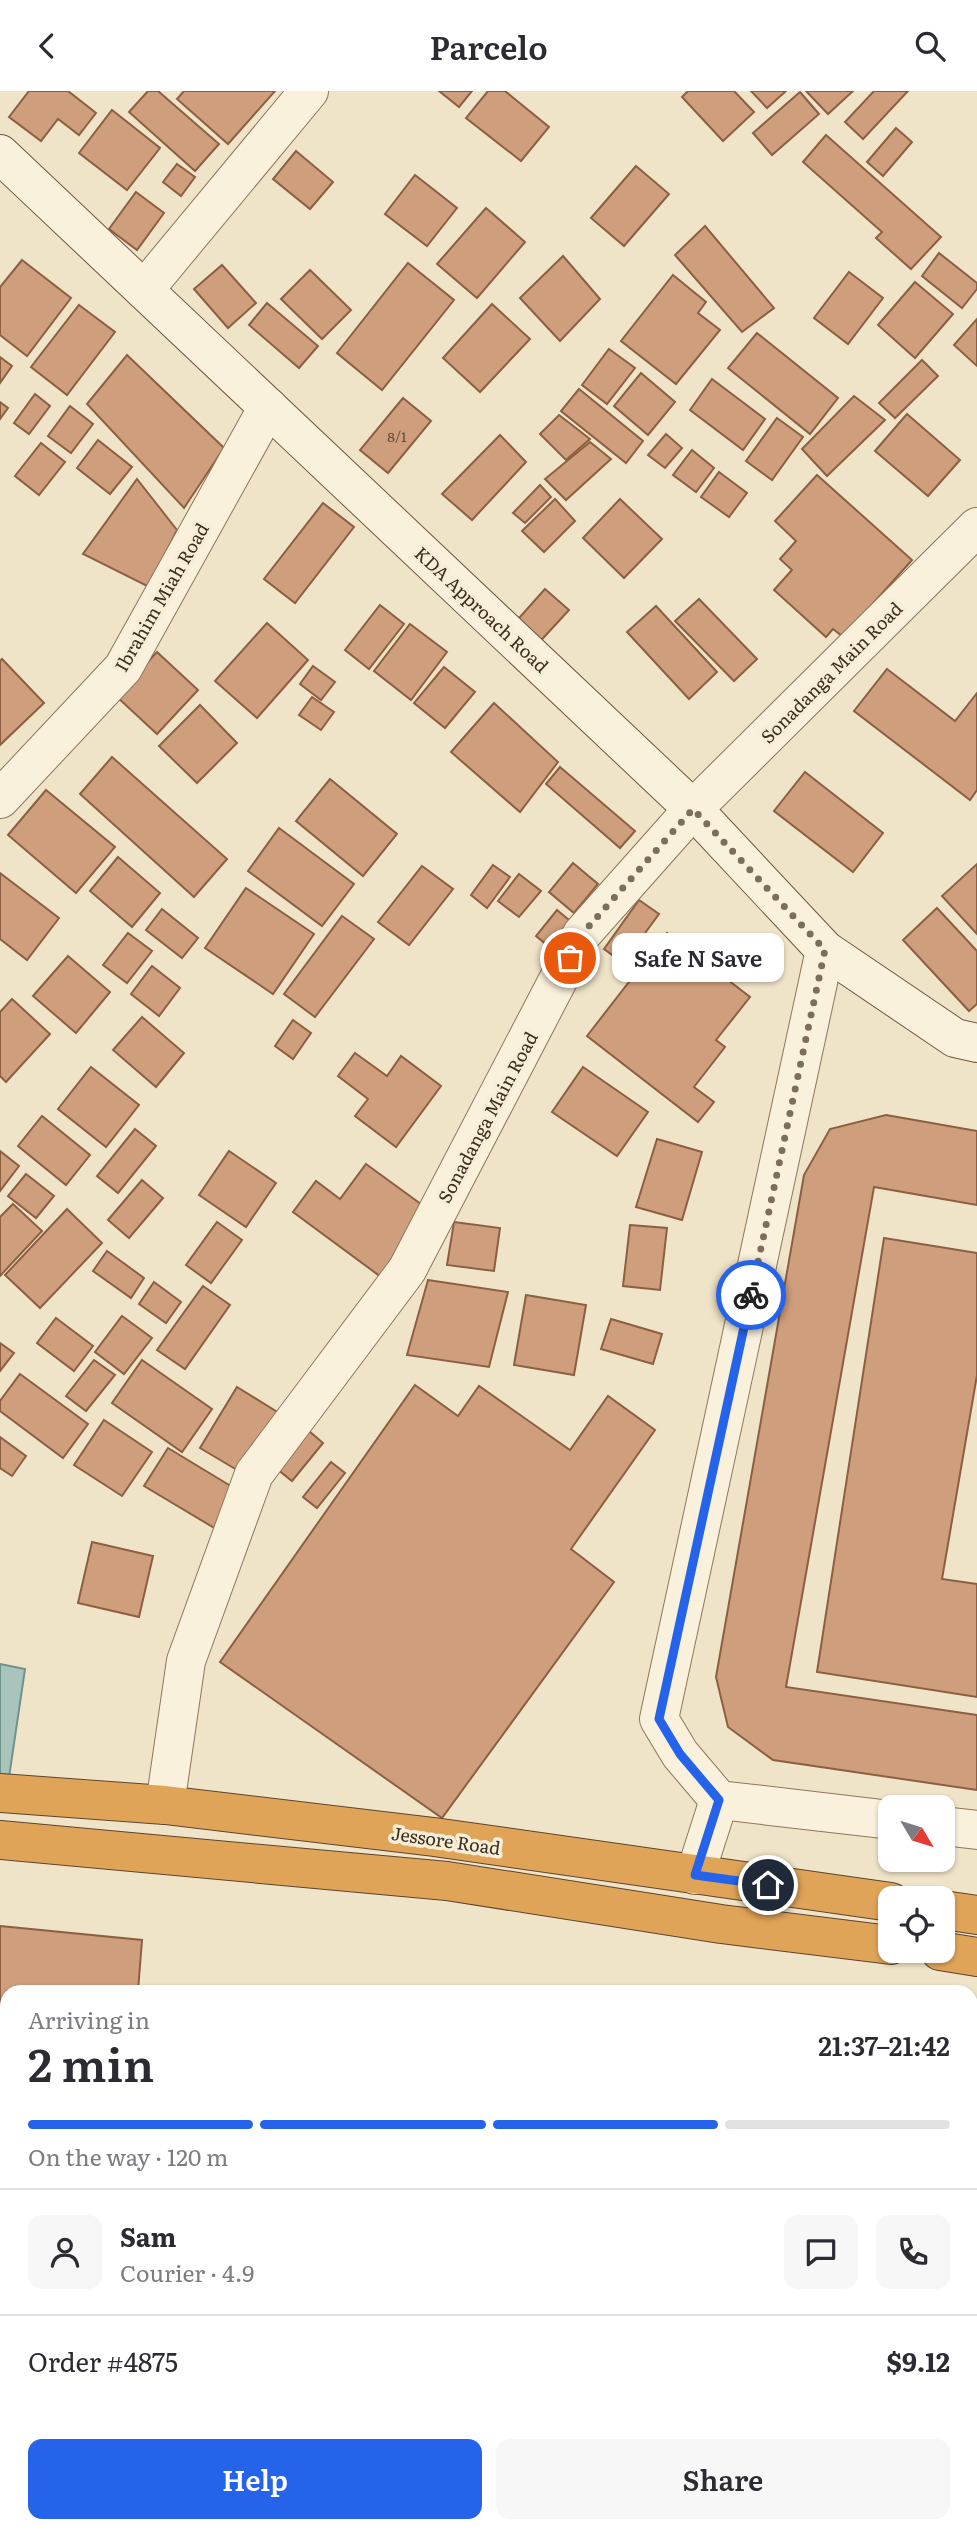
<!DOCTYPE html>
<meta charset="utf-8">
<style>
body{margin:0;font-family:Literata,serif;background:#f7f7f7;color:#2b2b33;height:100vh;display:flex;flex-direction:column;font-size:26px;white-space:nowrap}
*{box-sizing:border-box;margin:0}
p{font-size:23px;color:#7c7c81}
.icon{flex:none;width:38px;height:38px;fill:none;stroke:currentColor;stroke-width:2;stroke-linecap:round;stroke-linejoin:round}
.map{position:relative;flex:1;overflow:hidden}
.drawer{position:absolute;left:0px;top:1894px;width:978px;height:548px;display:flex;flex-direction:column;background:#fff;border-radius:21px 21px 0 0;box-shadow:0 2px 5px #0004}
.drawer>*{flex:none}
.needle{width:46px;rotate:128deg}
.controls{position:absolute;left:878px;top:1704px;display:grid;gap:14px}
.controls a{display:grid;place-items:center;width:77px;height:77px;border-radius:14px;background:#fff;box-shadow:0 2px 5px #0004;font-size:35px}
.pin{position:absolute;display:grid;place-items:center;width:60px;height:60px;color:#fff;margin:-30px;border:4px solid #fff;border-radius:50%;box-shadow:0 2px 7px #0007}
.courier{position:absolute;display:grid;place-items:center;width:70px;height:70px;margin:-35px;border:5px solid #2563eb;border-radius:50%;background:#fff;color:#222;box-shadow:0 2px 9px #0007}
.bubble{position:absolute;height:49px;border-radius:14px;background:#fff;box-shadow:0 2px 5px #0004;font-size:23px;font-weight:600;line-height:49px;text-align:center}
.overview em{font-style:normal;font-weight:600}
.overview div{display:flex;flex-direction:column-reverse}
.overview{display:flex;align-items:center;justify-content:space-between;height:119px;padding:0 28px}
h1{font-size:46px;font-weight:600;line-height:52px}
.bar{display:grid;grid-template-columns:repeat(4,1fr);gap:10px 7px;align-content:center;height:84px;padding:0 28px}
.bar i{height:9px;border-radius:5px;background:#e1e1e2}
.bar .selected{background:#2563eb}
.bar p{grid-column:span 4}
.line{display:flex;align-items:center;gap:18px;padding:0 28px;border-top:2px solid #e1e1e2}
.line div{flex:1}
.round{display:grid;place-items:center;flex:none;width:74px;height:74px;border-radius:14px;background:#f7f7f7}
.button{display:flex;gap:14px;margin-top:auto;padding:14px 28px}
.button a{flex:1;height:80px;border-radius:14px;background:#2563eb;color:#fff;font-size:28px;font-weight:600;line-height:80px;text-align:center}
.button a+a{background:#f7f7f7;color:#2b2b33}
header{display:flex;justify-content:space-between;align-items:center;height:91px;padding:0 28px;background:#fff;font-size:32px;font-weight:600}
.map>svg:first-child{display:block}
</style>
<header><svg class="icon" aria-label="back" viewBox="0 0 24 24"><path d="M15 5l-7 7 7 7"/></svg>Parcelo<svg class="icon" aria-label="search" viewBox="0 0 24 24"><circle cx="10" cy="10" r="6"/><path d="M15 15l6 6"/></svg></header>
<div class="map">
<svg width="977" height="2441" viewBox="0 0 977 2441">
<rect width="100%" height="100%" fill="#f0e4c8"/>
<polygon fill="#a9c4bc" stroke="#6f938a" stroke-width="2" points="0,1573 25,1578 7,1700 0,1699"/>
<g fill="#cf9f7d" stroke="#8d5f41" stroke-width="2">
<polygon points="29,0 68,0 96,22 79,44 58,28 41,50 9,26"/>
<polygon points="148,0 158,0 219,53 195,80 129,21"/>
<polygon points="184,0 275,0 228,53 177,8"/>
<polygon points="439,0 472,0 459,16"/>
<polygon points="488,0 505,0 549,36 521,70 466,27"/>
<polygon points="688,0 734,0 754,21 723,50 682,6"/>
<polygon points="751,0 786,0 767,17"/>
<polygon points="806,0 853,0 828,23"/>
<polygon points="874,0 908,0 863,48 845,31"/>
<polygon points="800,1 819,23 772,64 753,42"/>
<polygon points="112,19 160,57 127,99 79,62"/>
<polygon points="896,37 912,51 883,85 867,71"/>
<polygon points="826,44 941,146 911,178 876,147 882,141 803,71"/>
<polygon points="296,60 333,91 310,118 273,88"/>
<polygon points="177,73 195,86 181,105 163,91"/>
<polygon points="636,75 669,103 624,155 591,127"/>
<polygon points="415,84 457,117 427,155 385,123"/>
<polygon points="136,101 164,122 137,159 109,138"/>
<polygon points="486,117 525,151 477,207 437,173"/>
<polygon points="705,135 774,217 742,241 675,164"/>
<polygon points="939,162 977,192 977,198 962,217 922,185"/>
<polygon points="563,165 600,208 560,250 520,207"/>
<polygon points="22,169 71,207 27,265 0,244 0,196"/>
<polygon points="408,172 454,209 382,299 337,262"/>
<polygon points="222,174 256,212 228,237 194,198"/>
<polygon points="310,179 351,219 322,248 281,208"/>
<polygon points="849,181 883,207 848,253 814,227"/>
<polygon points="673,184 706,211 698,222 720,239 676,293 621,250"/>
<polygon points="915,191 953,223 915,267 878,234"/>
<polygon points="267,212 318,255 299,277 249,234"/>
<polygon points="492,213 530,248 480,301 443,267"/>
<polygon points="79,214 115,241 67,304 31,276"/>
<polygon points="977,228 977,275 954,254"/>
<polygon points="757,242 838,307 810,343 728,277"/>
<polygon points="609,258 635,277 607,313 582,294"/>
<polygon points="127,264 224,357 184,417 87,313"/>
<polygon points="0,266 12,275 0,292"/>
<polygon points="922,269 938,285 895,327 879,312"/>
<polygon points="641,282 675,311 648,344 614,315"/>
<polygon points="712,288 765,328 743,359 690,319"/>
<polygon points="579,298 643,350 626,372 561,320"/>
<polygon points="35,303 50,315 29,343 14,332"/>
<polygon points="854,305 885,329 827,385 802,358"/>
<polygon points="403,307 431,330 388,382 360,359"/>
<polygon points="0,311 8,317 0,328"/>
<polygon points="70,315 93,333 71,362 48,345"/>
<polygon points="907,323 960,369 928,405 875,360"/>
<polygon points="559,324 590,348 566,369 540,343"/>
<polygon points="777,327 803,346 772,389 746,370"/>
<polygon points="666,343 682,357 665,377 648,364"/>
<polygon points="500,344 526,371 472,429 442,403"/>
<polygon points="98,349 132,376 110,403 77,377"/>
<polygon points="590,351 611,368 566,409 545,388"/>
<polygon points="41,352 65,371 39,404 15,385"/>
<polygon points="692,359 714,377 696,401 673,384"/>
<polygon points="719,381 747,402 729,426 701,406"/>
<polygon points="817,384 912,469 843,546 833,538 826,546 774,499 792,479 780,468 796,450 775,430"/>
<polygon points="137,388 177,439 149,496 83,463"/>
<polygon points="540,394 551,406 525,432 513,422"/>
<polygon points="555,408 575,430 544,461 522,440"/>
<polygon points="620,408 662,448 624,487 583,447"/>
<polygon points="323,412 354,436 295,512 264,488"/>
<polygon points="545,498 569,519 534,557 511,536"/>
<polygon points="699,508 757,568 734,590 675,530"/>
<polygon points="380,514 404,533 369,578 345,559"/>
<polygon points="656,515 717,581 689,608 627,541"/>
<polygon points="267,532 308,569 257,627 215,590"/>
<polygon points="410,533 447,561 411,609 374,580"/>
<polygon points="157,561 198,599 157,643 116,605"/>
<polygon points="2,568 44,612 0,654 0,570"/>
<polygon points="313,575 335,591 321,609 300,593"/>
<polygon points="444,576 475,601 445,637 414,612"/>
<polygon points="887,578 955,630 977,602 977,699 970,709 854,620"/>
<polygon points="312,606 334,621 321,639 299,624"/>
<polygon points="494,612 558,671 520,721 451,661"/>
<polygon points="200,614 237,652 197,692 159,655"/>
<polygon points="112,666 227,768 194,806 80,703"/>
<polygon points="560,676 635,740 620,757 546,693"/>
<polygon points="805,681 883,742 853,781 774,720"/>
<polygon points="330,688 397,743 363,785 296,730"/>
<polygon points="46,699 115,756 76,802 8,744"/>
<polygon points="279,737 354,793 322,835 248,780"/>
<polygon points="118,766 160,802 132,836 90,800"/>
<polygon points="573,772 598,793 574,822 549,801"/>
<polygon points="977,773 977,843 942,805"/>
<polygon points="493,774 510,786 487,817 471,804"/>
<polygon points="422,775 453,798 409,854 378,831"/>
<polygon points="0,782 59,827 27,869 0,848"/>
<polygon points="519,783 541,800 519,826 498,810"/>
<polygon points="246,797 314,843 273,903 205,857"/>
<polygon points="639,809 659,823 623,872 604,858"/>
<polygon points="937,817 977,860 977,913 969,920 903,849"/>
<polygon points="162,818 198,847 182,867 146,839"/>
<polygon points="557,819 574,833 552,858 536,845"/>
<polygon points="342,825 374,848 315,926 284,903"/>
<polygon points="128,842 152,860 127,892 103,874"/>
<polygon points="667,842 750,906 716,949 725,956 694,996 714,1011 698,1031 587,945"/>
<polygon points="68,865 110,901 76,942 33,905"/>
<polygon points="152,875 180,897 159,925 131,903"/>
<polygon points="12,908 50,943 6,991 0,985 0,921"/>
<polygon points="142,926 184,962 156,996 113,959"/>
<polygon points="293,929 311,942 293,968 275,955"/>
<polygon points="355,962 387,985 401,965 441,995 396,1056 355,1025 368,1008 338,985"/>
<polygon points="91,976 139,1014 106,1056 58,1018"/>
<polygon points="583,976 648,1021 617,1065 552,1021"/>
<polygon points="886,1024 977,1040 977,1114 874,1096 786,1596 977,1624 977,1699 773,1669 728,1636 716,1586 804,1084 830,1038"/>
<polygon points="42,1025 90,1064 66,1094 18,1055"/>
<polygon points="135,1038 156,1055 118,1102 97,1085"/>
<polygon points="657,1048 702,1061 682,1129 636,1116"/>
<polygon points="0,1060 19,1075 0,1100"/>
<polygon points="229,1060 276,1092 246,1136 199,1104"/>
<polygon points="366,1073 429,1119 381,1186 293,1121 316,1090 340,1108"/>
<polygon points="26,1083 54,1105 36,1127 8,1105"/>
<polygon points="142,1089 163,1107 129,1147 108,1129"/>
<polygon points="13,1113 42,1140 0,1185 0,1126"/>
<polygon points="67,1118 102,1152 40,1217 5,1184"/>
<polygon points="217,1131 242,1149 211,1192 186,1174"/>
<polygon points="454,1131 500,1137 494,1180 447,1174"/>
<polygon points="630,1134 667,1137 660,1199 623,1195"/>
<polygon points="884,1147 977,1162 977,1284 942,1488 977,1493 977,1606 817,1581"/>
<polygon points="107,1160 144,1187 131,1207 93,1180"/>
<polygon points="428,1189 508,1201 489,1276 407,1264"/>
<polygon points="154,1191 181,1211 166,1232 139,1213"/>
<polygon points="203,1195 230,1214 185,1278 157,1259"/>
<polygon points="526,1204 586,1214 574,1284 514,1274"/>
<polygon points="122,1225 152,1247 124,1283 95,1261"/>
<polygon points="56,1227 93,1255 74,1280 37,1252"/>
<polygon points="611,1228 662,1243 653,1273 601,1258"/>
<polygon points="0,1252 14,1262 0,1280"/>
<polygon points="94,1269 115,1284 86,1320 66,1305"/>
<polygon points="142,1269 212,1318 182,1361 112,1312"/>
<polygon points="20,1283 88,1333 63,1367 0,1320 0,1310"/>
<polygon points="415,1294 458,1325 479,1295 570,1359 608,1305 655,1339 571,1458 614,1491 442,1727 220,1571"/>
<polygon points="237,1296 279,1322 242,1382 200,1357"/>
<polygon points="104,1329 152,1361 122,1405 74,1374"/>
<polygon points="308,1339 323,1352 292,1390 277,1378"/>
<polygon points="0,1346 26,1365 12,1385 0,1377"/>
<polygon points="168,1357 239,1400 216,1438 144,1395"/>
<polygon points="331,1371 345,1382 317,1417 303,1406"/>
<polygon points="92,1451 153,1465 139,1526 78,1512"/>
<polygon points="0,1835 142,1849 138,1900 7,1900 7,1946 0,1946"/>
<polygon points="971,2079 977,2079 977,2181 971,2180"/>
<polygon points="971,2197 977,2198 977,2232 971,2231"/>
</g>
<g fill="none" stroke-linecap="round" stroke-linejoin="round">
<defs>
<g id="street">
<polyline points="144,199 309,0"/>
<polyline points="0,708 123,577 268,316"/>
<polyline points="825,859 659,1628 680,1663 719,1709 891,1729"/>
<polyline points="165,1714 186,1570 254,1383 407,1179 582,843 693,718 977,436"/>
<polyline points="943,1735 977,1739"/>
<polyline points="695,1784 719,1709"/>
</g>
<polyline id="secondary" points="0,63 693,718 825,859 955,947 977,952"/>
<g id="highway">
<polyline points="0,1702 165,1714 434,1746 891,1811"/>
<polyline points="0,1749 447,1790 721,1833 891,1854"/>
<polyline points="943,1819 977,1824"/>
<polyline points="940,1860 977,1866"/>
</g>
</defs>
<use href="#street" stroke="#8d765c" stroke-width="40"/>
<use href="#secondary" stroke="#6f573f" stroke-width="40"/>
<use href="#highway" stroke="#5b4430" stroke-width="40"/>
<use href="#street" stroke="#faf1dc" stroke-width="38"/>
<use href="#secondary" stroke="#faf1dc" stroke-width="38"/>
<use href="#highway" stroke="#e0a458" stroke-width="38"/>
<defs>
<g id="rail">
<polyline points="0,2219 7,2220"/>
<polyline points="0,2246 7,2247"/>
<polyline points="0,2344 7,2344"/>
<polyline points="971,2375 977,2376"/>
<polyline points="0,2387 7,2386"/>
<polyline points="971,2424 977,2425"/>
</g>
</defs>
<use href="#rail" stroke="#3d2e20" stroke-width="8"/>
<use href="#rail" stroke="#f7eed8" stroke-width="5" stroke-dasharray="16" stroke-linecap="butt"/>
</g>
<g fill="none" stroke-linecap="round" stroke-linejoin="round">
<polyline stroke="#7c6e5b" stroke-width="7" stroke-dasharray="0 12.6" points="570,867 582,843 693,718 825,859 751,1204"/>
<polyline stroke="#2563eb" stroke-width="9" points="751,1204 659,1628 680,1663 719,1709 695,1784 768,1794"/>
</g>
<g text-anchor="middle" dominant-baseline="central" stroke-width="7" stroke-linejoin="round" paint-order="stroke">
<g font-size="14" fill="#624a37">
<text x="397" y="345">8/1</text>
</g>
<g font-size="18" fill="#3d2e20" stroke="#f7eed8">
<text transform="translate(161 506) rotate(-60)">Ibrahim Miah Road</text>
<text transform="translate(482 518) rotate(43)">KDA Approach Road</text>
<text transform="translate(831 581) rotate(-45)">Sonadanga Main Road</text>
<text transform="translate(487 1026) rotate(-62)">Sonadanga Main Road</text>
<text transform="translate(446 1749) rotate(8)">Jessore Road</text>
</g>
</g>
</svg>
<div class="controls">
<a><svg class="needle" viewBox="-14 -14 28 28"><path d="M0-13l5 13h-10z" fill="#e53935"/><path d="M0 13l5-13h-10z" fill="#7c7c81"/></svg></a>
<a><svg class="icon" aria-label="locate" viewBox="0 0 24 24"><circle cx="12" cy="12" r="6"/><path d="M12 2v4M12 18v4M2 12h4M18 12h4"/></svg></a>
</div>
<div class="pin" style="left:570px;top:867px;background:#ea580c"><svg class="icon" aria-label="bag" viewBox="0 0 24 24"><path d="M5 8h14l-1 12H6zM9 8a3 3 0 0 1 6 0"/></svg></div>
<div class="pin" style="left:768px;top:1794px;background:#1f2937"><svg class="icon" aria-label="home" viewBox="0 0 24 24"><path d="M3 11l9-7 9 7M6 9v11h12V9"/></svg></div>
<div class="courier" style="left:751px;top:1204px"><svg class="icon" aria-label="bike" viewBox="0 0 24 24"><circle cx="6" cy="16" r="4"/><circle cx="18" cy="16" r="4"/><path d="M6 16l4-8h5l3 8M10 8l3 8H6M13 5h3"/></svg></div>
<div class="bubble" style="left:612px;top:842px;width:172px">Safe N Save</div>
<section class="drawer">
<div class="overview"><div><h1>2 min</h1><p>Arriving in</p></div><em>21:37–21:42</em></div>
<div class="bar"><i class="selected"></i><i class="selected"></i><i class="selected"></i><i></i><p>On the way · 120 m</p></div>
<div class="line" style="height:126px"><a class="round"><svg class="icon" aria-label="person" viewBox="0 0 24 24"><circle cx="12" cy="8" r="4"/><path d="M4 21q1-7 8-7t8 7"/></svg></a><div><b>Sam</b><p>Courier · 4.9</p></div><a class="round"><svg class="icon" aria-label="chat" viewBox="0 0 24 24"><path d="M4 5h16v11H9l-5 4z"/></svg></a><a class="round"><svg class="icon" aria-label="phone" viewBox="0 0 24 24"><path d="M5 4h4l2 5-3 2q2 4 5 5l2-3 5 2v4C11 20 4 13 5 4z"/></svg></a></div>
<div class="line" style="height:91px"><div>Order #4875</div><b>$9.12</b></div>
<div class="button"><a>Help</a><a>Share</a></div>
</section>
</div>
